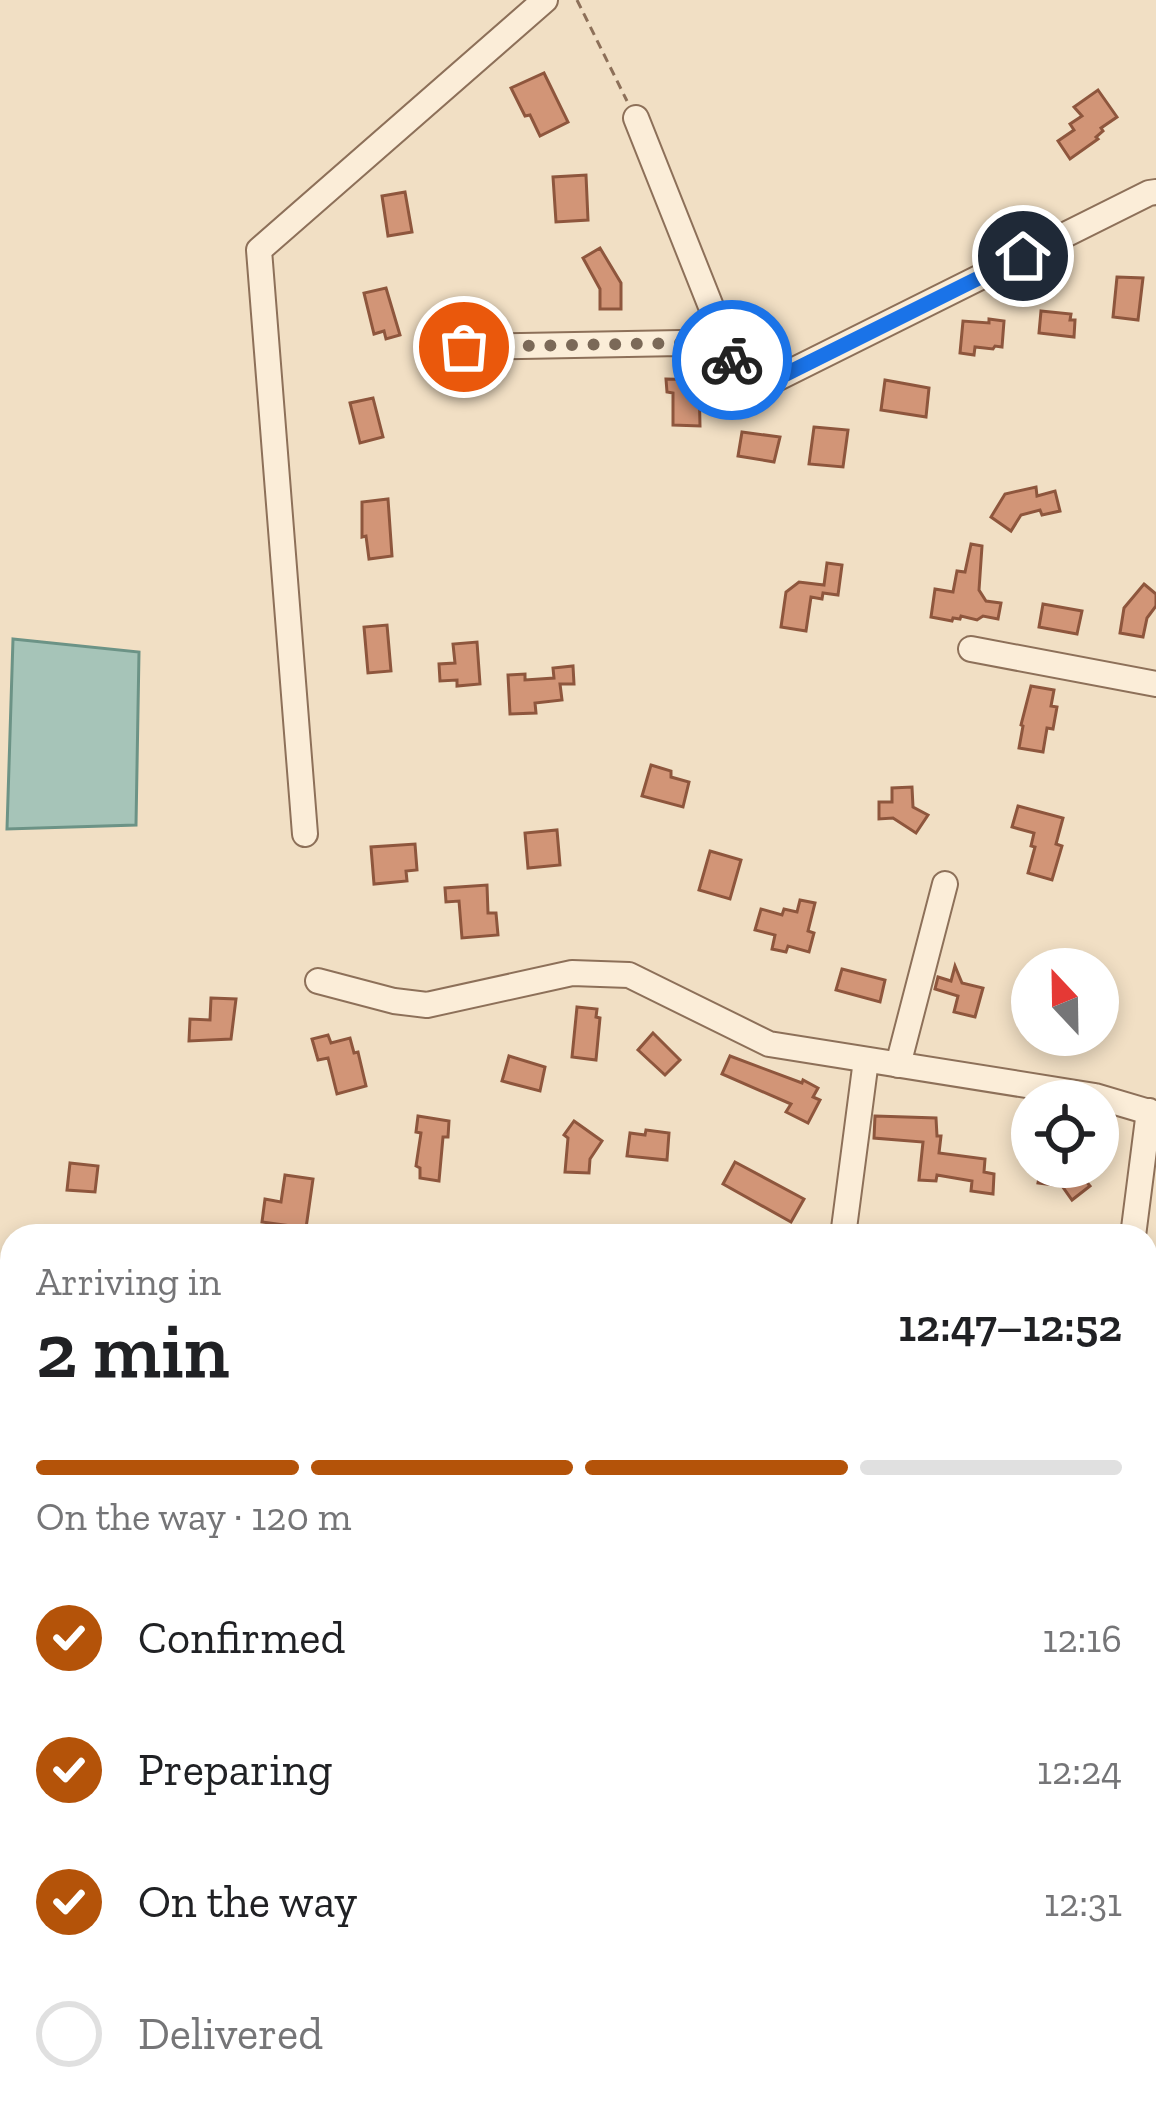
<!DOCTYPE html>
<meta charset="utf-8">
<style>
body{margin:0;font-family:"Zilla Slab",serif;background:#f6f6f6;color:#202124;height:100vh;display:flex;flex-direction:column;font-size:45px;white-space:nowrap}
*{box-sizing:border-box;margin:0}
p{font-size:39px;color:#757577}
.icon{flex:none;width:66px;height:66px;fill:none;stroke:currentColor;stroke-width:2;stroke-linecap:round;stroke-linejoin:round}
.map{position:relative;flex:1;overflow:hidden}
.side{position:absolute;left:0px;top:1224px;width:1158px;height:903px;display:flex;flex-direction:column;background:#fff;border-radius:36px 36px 0 0;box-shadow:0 6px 18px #0003}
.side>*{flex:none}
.needle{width:78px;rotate:338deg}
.tools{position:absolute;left:1011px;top:948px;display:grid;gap:24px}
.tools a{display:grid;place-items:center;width:108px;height:108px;border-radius:50%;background:#fff;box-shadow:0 6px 18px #0003;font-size:60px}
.pin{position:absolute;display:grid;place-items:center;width:102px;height:102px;color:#fff;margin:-51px;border:6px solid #fff;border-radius:50%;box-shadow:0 3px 12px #0007}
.courier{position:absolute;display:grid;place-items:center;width:120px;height:120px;margin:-60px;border:9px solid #1a73e8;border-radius:50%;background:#fff;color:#222;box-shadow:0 3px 15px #0007}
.headline em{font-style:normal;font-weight:600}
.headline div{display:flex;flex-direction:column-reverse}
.headline{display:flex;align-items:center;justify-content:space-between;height:204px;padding:0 36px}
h1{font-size:78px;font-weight:600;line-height:90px}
.bar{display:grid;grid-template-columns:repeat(4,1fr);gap:18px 12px;align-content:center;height:144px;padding:0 36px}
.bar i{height:15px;border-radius:9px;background:#e0e0e0}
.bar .selected{background:#b45309}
.bar p{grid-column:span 4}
ol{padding:0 36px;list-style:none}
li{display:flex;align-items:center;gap:36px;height:132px}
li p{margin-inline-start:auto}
li .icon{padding:12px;border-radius:50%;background:#b45309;color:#fff;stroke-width:4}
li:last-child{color:#757577}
li i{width:66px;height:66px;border:6px solid #e0e0e0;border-radius:50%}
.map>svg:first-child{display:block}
</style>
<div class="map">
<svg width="1156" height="2125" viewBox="0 0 1156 2125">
<rect width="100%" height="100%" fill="#f1dfc4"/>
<polygon fill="#a6c4b8" stroke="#6c9386" stroke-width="3" points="13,639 139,652 136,825 7,829"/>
<g fill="#d29577" stroke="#8e563d" stroke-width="3">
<polygon points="544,73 568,122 540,136 530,115 525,116 511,88"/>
<polygon points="1098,90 1117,117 1101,128 1103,131 1096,137 1098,139 1070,159 1058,141 1074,130 1070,124 1082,116 1074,107"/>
<polygon points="586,175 588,220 556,222 553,177"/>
<polygon points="405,192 412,232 388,236 382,196"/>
<polygon points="600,248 621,283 621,309 600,309 600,289 583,258"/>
<polygon points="1117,277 1143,278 1138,320 1113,317"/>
<polygon points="386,288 400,335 386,339 384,331 374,334 364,293"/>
<polygon points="1041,311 1071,314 1070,320 1075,320 1074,337 1039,333"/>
<polygon points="989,319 1004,321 1002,347 995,346 993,349 975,347 974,355 960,353 963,321 989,323"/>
<polygon points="666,379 699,380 700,426 673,425 673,393 667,392"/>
<polygon points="885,380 929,388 926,417 881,410"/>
<polygon points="373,398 383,437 360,443 350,403"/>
<polygon points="814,427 848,430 843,467 809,464"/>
<polygon points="742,432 780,437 774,462 738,456"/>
<polygon points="1036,487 1037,496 1055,491 1060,511 1042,515 1040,510 1021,515 1011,531 991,517 1005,494"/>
<polygon points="388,499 392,556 369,559 366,536 362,537 362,502"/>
<polygon points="971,544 982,546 979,590 986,601 1001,603 998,619 983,616 977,620 961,616 960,619 953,618 952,621 931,617 935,589 953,592 957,571 965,572"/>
<polygon points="827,563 842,565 838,595 823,593 822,599 811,597 806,631 781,627 786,592 799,582 824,585"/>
<polygon points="1144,584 1156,594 1156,606 1147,618 1143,637 1120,633 1124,608"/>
<polygon points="1043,604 1082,611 1077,634 1039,627"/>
<polygon points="387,625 391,671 368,673 364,627"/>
<polygon points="477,642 480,684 457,686 457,680 440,681 439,664 455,663 453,644"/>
<polygon points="573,666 574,684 560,684 562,700 535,703 536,713 510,714 508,675 525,674 525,680 554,678 553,668"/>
<polygon points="1031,686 1054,690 1051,706 1057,707 1053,729 1047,728 1043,752 1019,748 1023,726 1021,725"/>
<polygon points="651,765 671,771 671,777 689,782 683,807 642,796"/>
<polygon points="912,787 913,807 928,815 916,833 893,818 879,819 879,802 892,802 892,788"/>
<polygon points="1018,806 1063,818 1056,844 1062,846 1052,880 1028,873 1035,847 1031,846 1034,833 1012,827"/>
<polygon points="557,830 560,865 528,868 525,833"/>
<polygon points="415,844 417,870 406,871 407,881 374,884 371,847"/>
<polygon points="710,851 741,860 730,899 699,890"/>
<polygon points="487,885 488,913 496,913 498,935 462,938 459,901 446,902 445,888"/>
<polygon points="800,900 815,903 808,931 814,933 809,952 788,946 786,952 772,949 775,935 755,930 761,909 782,915 784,909 797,912"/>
<polygon points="955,966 962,983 983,988 975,1017 954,1012 958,996 935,989 938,977 951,981"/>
<polygon points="842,969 885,980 880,1002 836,990"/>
<polygon points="211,998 236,999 231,1039 189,1041 190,1019 210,1020"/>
<polygon points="577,1007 597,1009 596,1017 600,1018 596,1060 572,1057"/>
<polygon points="653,1033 680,1060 665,1075 638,1050"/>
<polygon points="328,1035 331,1043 350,1038 354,1053 358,1052 366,1086 337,1094 328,1058 318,1060 312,1039"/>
<polygon points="509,1056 545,1067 540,1091 502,1081"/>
<polygon points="730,1056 802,1083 803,1080 818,1088 813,1097 820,1100 808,1123 786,1112 791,1104 722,1074"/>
<polygon points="418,1116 449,1121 448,1137 443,1137 439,1181 420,1178 420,1168 416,1166 421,1133 416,1132"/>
<polygon points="875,1116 936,1118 937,1136 941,1136 939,1153 985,1159 984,1172 994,1174 993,1194 971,1191 972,1181 937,1175 936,1181 919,1180 923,1142 874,1138"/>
<polygon points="574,1121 602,1141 590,1159 589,1173 565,1172 568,1138 564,1135"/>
<polygon points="646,1130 669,1133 667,1160 627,1156 630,1133 645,1135"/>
<polygon points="735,1162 804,1199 791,1222 723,1184"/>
<polygon points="70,1163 98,1166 95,1192 67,1190"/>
<polygon points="1041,1167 1074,1167 1090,1186 1072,1200 1062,1186 1038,1183"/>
<polygon points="285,1175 313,1179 306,1228 262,1222 265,1199 281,1202"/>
</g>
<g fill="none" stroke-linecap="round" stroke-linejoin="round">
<defs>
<g id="minor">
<polyline points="636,118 735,367 749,380 772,381 1149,193 1156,192"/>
<polyline points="464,347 681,343 727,347"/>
<polyline points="971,649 1156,684"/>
<polyline points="305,834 259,250 545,0"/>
<polyline points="318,981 394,1001 427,1005 572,973 629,975 769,1044 1095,1096 1156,1114"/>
<polyline points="898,1065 945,884"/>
<polyline points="843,1236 866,1060"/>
<polyline points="1133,1236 1149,1111"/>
<polyline points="0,1453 12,1456"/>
<polyline points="1146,1716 1156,1718"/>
</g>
</defs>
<use href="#minor" stroke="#8d7059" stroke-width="28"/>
<polyline stroke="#8d7059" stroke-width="3" stroke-dasharray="9 6" stroke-linecap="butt" points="577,0 627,101"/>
<use href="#minor" stroke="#fbedd8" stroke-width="24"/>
</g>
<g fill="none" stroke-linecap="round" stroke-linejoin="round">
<polyline stroke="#7b6958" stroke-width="12" stroke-dasharray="0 21.6" points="464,347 681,343 727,347 732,360"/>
<polyline stroke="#1a73e8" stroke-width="15" points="732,360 748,380 772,381 1023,256"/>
</g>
</svg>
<div class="tools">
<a><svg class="needle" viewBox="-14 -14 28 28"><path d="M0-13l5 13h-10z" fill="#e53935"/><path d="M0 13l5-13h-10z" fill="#757577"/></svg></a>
<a><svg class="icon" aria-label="locate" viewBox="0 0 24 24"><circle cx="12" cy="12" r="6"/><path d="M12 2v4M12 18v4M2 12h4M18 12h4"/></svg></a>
</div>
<div class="pin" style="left:464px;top:347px;background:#ea580c"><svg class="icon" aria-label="bag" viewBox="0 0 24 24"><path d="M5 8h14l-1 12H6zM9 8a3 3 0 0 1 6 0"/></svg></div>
<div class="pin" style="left:1023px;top:256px;background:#1f2937"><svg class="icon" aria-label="home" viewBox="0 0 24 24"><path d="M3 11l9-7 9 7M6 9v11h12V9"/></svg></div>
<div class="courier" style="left:732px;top:360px"><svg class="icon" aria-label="bike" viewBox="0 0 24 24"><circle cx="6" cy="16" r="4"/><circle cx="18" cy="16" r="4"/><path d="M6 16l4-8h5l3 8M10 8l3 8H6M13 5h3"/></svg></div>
<section class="side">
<div class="headline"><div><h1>2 min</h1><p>Arriving in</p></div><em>12:47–12:52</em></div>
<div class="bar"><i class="selected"></i><i class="selected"></i><i class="selected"></i><i></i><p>On the way · 120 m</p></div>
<ol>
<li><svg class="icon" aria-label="check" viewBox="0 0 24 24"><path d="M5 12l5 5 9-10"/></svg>Confirmed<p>12:16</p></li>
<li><svg class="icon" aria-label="check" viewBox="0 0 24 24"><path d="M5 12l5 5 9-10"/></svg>Preparing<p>12:24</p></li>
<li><svg class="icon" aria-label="check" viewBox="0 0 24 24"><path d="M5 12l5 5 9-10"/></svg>On the way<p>12:31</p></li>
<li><i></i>Delivered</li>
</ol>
</section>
</div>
